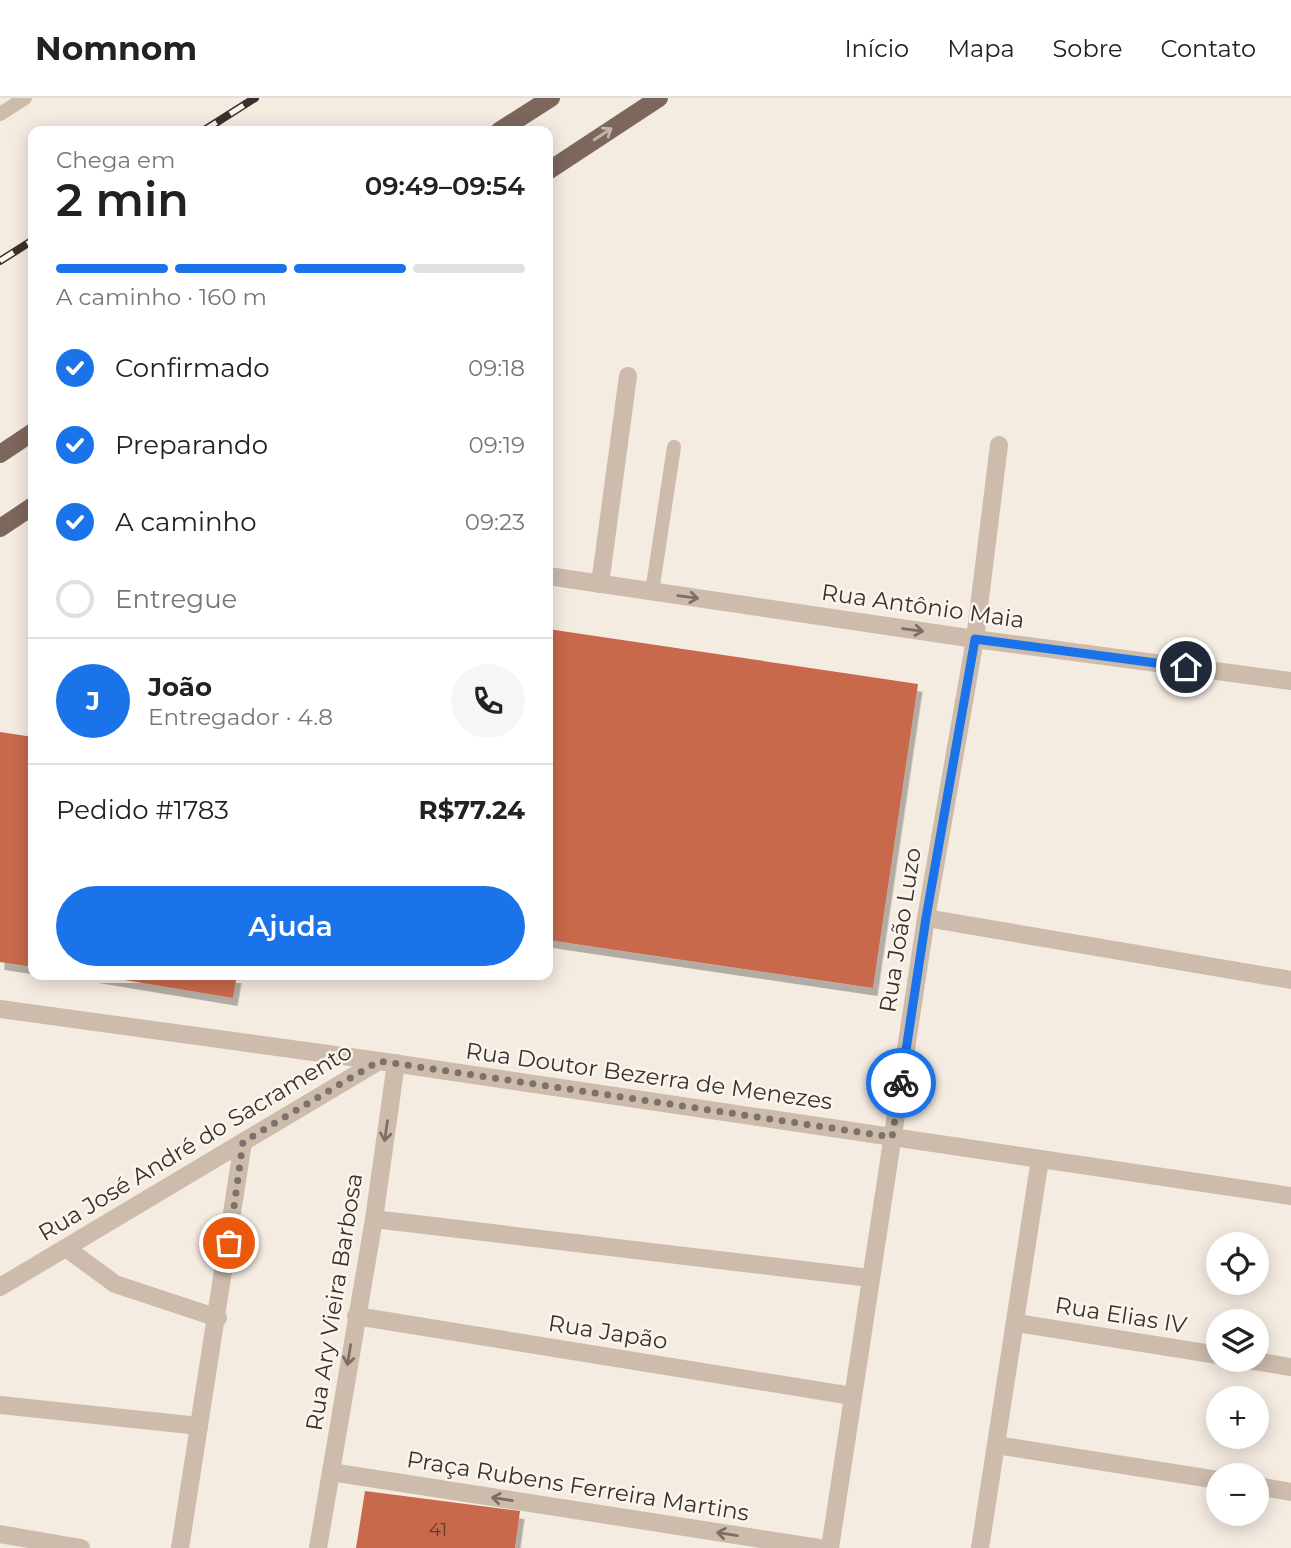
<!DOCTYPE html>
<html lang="pt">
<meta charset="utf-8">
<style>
body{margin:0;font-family:Montserrat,sans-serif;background:#f6f6f6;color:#222;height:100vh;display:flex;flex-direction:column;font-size:26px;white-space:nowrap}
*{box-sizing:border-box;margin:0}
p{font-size:23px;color:#767676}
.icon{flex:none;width:38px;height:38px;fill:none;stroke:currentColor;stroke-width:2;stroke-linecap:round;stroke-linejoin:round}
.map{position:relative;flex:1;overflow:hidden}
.panel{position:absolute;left:28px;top:28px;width:525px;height:854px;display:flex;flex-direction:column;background:#fff;border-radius:14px;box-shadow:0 4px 18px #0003}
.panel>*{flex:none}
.fabs{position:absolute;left:1206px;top:1134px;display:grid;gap:14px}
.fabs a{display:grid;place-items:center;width:63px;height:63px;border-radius:50%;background:#fff;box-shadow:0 4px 18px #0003;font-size:35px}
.pin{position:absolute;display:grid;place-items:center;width:60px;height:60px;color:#fff;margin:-30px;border:4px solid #fff;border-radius:50%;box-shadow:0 2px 7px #0007}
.courier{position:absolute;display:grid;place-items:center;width:70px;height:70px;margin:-35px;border:5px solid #1a73e8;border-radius:50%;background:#fff;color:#222;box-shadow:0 2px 9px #0007}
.headline em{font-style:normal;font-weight:600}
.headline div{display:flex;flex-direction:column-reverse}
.headline{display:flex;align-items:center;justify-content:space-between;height:119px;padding:0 28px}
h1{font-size:46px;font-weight:600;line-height:52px}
.bar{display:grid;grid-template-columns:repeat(4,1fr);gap:10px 7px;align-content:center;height:84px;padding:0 28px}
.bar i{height:9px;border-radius:5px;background:#e0e0e0}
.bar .current{background:#1a73e8}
.bar p{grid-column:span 4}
.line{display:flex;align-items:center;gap:18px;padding:0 28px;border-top:2px solid #e0e0e0}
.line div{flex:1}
.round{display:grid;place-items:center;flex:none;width:74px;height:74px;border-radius:37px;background:#f6f6f6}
ol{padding:0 28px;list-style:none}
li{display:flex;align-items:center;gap:21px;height:77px}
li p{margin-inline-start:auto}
li .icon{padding:7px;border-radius:50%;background:#1a73e8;color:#fff;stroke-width:4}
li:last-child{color:#767676}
li i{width:38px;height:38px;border:4px solid #e0e0e0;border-radius:50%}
.primary-button{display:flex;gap:14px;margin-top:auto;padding:14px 28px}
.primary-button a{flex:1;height:80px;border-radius:42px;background:#1a73e8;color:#fff;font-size:28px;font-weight:600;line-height:80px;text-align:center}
header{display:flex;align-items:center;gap:42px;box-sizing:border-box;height:98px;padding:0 35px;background:#fff;border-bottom:2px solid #e0e0e0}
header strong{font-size:33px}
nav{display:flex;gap:38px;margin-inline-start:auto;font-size:24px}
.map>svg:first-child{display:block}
</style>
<header>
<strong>Nomnom</strong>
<nav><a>Início</a><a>Mapa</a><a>Sobre</a><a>Contato</a></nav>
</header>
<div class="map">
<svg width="1291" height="1450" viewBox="0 0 1291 1450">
<defs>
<filter id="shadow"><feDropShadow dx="4.5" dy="8" stdDeviation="0" flood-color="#0004"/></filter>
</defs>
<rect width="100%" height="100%" fill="#f4ebe1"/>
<g fill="#c8694b" filter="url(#shadow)">
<polygon points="548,531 918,586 873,890 548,842"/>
<polygon points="0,634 33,639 33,869 0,864"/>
<polygon points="94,877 237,877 233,900"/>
<polygon points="365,1393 520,1413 515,1450 356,1450"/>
</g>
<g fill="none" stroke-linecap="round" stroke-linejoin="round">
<g stroke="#cdbbac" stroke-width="14">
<polyline points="0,16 25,0"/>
<polyline points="652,494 674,349"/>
</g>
<g stroke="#cdbbac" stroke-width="18">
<polyline points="548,478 975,541 1291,583"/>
<polyline points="600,486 628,278"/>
<polyline points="926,820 1291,882"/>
<polyline points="0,911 379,963 1291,1098"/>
<polyline points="374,1121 870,1180"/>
<polyline points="66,1150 115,1186 218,1220"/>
<polyline points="0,1189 379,963"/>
<polyline points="356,1218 852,1298"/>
<polyline points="1016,1225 1218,1257"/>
<polyline points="1247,1262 1291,1269"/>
<polyline points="0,1307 199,1328"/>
<polyline points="996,1347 1218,1382"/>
<polyline points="331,1374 819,1450"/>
<polyline points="1256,1388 1291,1394"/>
<polyline points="0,1436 81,1450"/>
<polyline points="180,1450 243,1044"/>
<polyline points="318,1450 374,1121 396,965"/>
<polyline points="830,1450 926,820 975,541 999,347"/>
<polyline points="980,1450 1040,1061"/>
</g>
<g stroke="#7d675c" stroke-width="18">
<polyline points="499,33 551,0"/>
<polyline points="548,73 659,0"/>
<polyline points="0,356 33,334"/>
<polyline points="0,430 33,408"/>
</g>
<defs>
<g id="rail">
<polyline points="203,33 255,0"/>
<polyline points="0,163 33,142"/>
</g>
</defs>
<use href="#rail" stroke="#3b302b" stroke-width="8"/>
<use href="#rail" stroke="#fbf5ee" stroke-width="5" stroke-dasharray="16" stroke-linecap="butt"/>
</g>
<defs><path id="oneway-shaft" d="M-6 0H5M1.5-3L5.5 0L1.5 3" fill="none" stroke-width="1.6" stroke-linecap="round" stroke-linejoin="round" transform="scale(1.75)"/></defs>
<use stroke="#c2b5ac" href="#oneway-shaft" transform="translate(603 36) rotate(-33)"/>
<g stroke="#7d6f65">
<use href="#oneway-shaft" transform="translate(688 499) rotate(8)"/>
<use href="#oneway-shaft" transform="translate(913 532) rotate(8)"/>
<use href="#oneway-shaft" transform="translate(386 1033) rotate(98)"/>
<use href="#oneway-shaft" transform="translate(349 1257) rotate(99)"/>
<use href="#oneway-shaft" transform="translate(502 1401) rotate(-171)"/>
<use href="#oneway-shaft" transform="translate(727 1436) rotate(-171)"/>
</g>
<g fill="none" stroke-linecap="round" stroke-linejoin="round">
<polyline stroke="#7c716b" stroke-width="7" stroke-dasharray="0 12.6" points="229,1145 243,1044 379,963 892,1039 901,985"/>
<polyline stroke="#1a73e8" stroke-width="9" points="901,985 926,820 975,541 1186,569"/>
</g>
<g text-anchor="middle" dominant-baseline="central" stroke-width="5" stroke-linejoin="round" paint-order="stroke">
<g font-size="19" fill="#5e3e33">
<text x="438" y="1431">41</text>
</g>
<g font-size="23" fill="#3b302b" stroke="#fbf5ee">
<text transform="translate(923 508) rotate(8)">Rua Antônio Maia</text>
<text transform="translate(900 832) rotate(-81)">Rua João Luzo</text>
<text transform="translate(649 978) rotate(8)">Rua Doutor Bezerra de Menezes</text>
<text transform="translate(195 1044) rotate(-31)">Rua José André do Sacramento</text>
<text transform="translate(334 1204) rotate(-81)">Rua Ary Vieira Barbosa</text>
<text transform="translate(1121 1217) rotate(9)">Rua Elias IV</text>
<text transform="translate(608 1234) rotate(9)">Rua Japão</text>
<text transform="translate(578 1388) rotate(9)">Praça Rubens Ferreira Martins</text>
</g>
</g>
</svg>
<div class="fabs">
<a><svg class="icon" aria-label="locate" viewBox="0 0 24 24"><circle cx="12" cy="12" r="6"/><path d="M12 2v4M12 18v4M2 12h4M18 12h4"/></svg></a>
<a><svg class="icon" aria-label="layers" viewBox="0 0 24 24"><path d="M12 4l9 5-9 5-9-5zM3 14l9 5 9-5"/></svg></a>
<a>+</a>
<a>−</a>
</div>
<div class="pin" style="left:229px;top:1145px;background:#ea580c"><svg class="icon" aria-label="bag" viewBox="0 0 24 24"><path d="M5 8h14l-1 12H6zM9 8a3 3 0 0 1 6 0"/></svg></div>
<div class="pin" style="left:1186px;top:569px;background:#1f2937"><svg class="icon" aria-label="home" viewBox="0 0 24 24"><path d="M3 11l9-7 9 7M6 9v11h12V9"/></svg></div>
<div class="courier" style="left:901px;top:985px"><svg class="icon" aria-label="bike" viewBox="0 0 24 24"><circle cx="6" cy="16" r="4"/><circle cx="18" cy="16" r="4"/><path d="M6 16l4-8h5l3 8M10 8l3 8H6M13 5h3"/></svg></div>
<section class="panel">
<div class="headline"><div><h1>2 min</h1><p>Chega em</p></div><em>09:49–09:54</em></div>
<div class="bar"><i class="current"></i><i class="current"></i><i class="current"></i><i></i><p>A caminho · 160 m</p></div>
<ol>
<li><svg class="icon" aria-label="check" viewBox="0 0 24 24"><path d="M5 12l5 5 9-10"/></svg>Confirmado<p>09:18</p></li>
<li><svg class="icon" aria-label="check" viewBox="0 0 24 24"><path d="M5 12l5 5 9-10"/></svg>Preparando<p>09:19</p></li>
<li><svg class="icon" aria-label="check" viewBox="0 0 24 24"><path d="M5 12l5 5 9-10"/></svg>A caminho<p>09:23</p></li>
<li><i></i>Entregue</li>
</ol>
<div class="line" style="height:126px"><b class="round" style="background:#1a73e8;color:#fff">J</b><div><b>João</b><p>Entregador · 4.8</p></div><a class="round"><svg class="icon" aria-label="phone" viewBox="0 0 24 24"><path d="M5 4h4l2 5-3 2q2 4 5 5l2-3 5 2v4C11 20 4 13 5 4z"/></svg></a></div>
<div class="line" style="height:91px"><div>Pedido #1783</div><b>R$77.24</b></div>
<div class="primary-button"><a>Ajuda</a></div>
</section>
</div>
